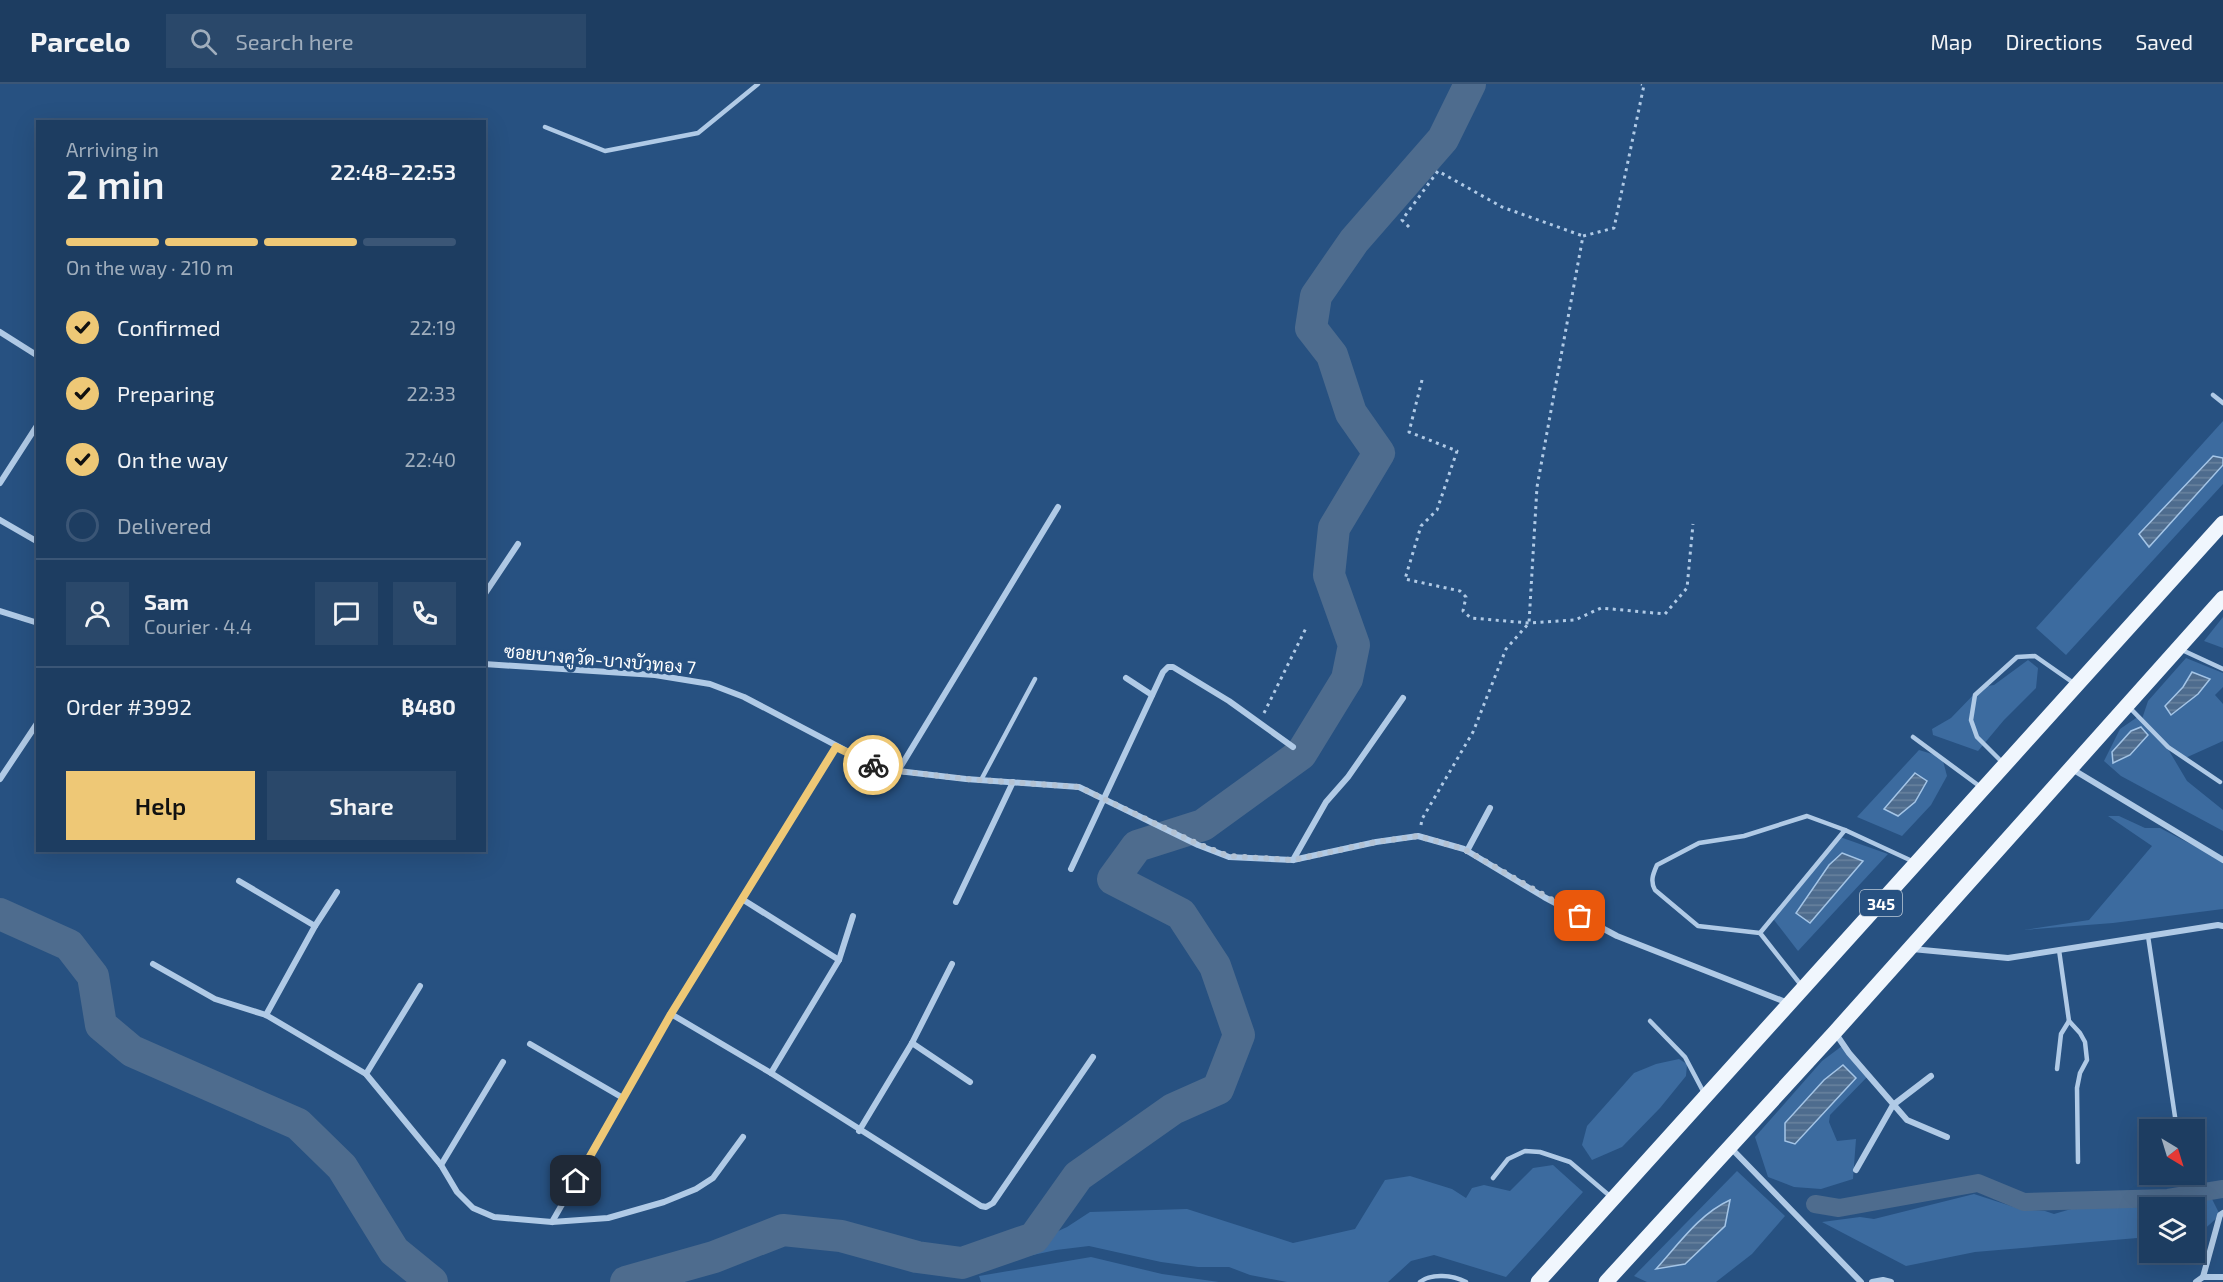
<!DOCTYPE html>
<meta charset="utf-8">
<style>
body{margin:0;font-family:"Exo 2",Sarabun,sans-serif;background:#2a486a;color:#f1f3f6;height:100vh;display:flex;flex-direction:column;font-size:22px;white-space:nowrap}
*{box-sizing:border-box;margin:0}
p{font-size:20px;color:#a0aebd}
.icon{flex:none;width:33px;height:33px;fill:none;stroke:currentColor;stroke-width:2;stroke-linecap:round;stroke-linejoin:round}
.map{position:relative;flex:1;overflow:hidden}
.drawer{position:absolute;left:36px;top:36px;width:450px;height:732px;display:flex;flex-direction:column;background:#1d3d61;border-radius:0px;box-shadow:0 6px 24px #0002,0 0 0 2px #3b5676}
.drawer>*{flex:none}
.needle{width:39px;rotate:142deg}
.fabs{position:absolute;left:2139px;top:1035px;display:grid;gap:12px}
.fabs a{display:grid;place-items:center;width:66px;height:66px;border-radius:0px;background:#1d3d61;box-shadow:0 6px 24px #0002,0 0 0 2px #3b5676;font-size:30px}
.pin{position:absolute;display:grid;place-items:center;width:51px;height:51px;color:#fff;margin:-26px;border-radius:12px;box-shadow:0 3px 9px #0006}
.courier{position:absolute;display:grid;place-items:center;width:60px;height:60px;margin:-30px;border:4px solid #eec876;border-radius:50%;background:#fff;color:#222;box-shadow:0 2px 8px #0007}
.summary em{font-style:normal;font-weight:600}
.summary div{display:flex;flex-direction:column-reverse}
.summary{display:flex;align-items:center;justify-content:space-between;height:102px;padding:0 30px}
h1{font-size:39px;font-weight:600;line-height:45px}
.bar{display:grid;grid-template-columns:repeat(4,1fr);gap:9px 6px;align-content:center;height:72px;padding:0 30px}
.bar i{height:8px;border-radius:4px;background:#3b5676}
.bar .selected{background:#eec876}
.bar p{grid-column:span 4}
.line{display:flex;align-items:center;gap:15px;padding:0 30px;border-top:2px solid #3b5676}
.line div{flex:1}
.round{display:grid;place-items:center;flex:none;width:63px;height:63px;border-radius:0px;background:#2a486a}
ol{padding:0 30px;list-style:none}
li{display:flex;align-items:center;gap:18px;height:66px}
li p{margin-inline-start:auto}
li .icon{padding:6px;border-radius:50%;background:#eec876;color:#111;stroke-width:4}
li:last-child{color:#a0aebd}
li i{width:33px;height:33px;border:3px solid #3b5676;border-radius:50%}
.primary-button{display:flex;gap:12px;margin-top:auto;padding:12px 30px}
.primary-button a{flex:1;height:69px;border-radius:0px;background:#eec876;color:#111;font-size:24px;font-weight:600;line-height:69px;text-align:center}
.primary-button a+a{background:#2a486a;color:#f1f3f6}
header{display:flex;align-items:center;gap:36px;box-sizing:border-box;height:84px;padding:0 30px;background:#1d3d61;border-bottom:2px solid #3b5676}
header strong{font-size:28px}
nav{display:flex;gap:33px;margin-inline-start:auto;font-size:21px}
.search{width:420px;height:54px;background:#2a486a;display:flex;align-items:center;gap:15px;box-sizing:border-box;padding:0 21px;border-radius:0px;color:#a0aebd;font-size:22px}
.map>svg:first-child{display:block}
</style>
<header>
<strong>Parcelo</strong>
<div class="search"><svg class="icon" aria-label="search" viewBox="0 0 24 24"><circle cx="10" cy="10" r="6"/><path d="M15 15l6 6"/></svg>Search here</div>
<nav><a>Map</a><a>Directions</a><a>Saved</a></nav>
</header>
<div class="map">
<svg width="2223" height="1198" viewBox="0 0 2223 1198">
<defs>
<pattern id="water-rules" width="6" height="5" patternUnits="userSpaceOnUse" patternTransform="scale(1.5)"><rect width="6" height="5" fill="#4e6c8e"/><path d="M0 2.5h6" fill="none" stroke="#69829f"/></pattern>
</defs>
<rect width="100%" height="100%" fill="#275181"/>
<g fill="#3c6b9f">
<polygon points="2223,337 2223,400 2066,571 2036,544"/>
<polygon points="2223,533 2223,564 2204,557"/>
<polygon points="2186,574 2223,589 2223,603 2215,611 2223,620 2223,657 2183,675 2168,665 2187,697 2223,726 2223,747 2121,692 2104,677 2120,645 2139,632 2142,635 2148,617"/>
<polygon points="2028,576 2038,584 2036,604 2004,636 1978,667 1933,651 1932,645 1951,634 1981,603 1994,601"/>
<polygon points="1919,666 1942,673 1947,692 1931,721 1902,752 1857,733"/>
<polygon points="2108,732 2119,732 2145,744 2160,744 2223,777 2223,825 2113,839 2024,846 2089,836 2152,762"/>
<polygon points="1840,753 1888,770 1798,867 1771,832"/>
<polygon points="1842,962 1870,990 1830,1031 1829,1038 1837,1057 1856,1055 1853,1095 1821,1105 1794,1103 1768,1093 1755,1053 1822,977"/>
<polygon points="1679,975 1687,980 1686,992 1660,1024 1622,1063 1592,1076 1582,1061 1587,1042 1634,989 1656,980"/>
<polygon points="1553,1081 1583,1108 1506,1193 1434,1171 1411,1177 1388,1198 1287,1198 1250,1191 1229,1183 1198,1183 1161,1178 1089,1162 1056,1166 979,1183 1067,1143 1090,1128 1187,1125 1293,1159 1355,1145 1385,1096 1410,1092 1452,1105 1466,1114 1472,1104 1484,1101 1510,1107 1533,1084"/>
<polygon points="1737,1087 1785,1132 1752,1170 1716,1198 1647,1198 1634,1192"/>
<polygon points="2208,1107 2220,1131 2199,1150 2195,1151 2194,1124 2150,1124 2149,1153 1975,1168 1906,1182 1822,1138 1860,1133 1874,1135 1974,1110 2020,1125 2045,1127 2054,1130 2102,1116 2168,1114"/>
<polygon points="1091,1173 1162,1190 1219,1198 981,1198 979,1192"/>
</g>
<g fill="url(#water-rules)" stroke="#a4c5e7" stroke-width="1.5">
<polygon points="2213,372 2223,374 2223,381 2149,463 2139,450"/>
<polygon points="2192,588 2210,595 2198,610 2171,631 2165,622 2183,603"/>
<polygon points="2141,643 2148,651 2130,671 2113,679 2112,668 2131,647"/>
<polygon points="1915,689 1927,697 1915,718 1898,732 1884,725"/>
<polygon points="1842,769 1863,777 1810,839 1796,829 1829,781"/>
<polygon points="1843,981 1856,994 1795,1060 1785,1057 1785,1039 1824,996"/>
<path d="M1730,1116L1725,1142L1685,1180L1656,1185C1678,1161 1699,1130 1730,1116Z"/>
</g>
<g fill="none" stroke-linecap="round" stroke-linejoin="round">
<polyline stroke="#4e6c8e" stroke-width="18" points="1815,1120 1839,1124 1978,1099 2024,1118 2168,1114 2223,1105"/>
<g stroke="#4e6c8e" stroke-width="32">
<polyline points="0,830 69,861 93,892 101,941 132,967 298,1040 342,1083 394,1167 432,1198"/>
<polyline points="626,1198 714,1173 783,1146 841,1152 917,1173 962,1179 1034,1154 1078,1092 1173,1025 1218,1005 1239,951 1215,882 1181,830 1113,795 1137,762 1203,741 1301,670 1347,595 1354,561 1329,491 1334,444 1379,369 1351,329 1332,271 1311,244 1316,212 1354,157 1443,55 1470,0"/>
</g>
<g stroke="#b0cae6" stroke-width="3" stroke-dasharray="3 4.5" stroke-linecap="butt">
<polyline points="1409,143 1402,136 1438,87 1502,123 1583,152"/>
<polyline points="1422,296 1409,348 1457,367 1437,426 1421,442 1405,495 1460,507 1466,513 1463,527 1471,534 1529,539 1575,536 1601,524 1665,530 1687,504 1693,440"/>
<polyline points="1264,629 1307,542"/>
<polyline points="1421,741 1422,735 1473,648 1506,565 1529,539 1537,403 1583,152 1614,144 1644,1 1641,0"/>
</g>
<g stroke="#b0cae6" stroke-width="4.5">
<polyline points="545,43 605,67 698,49 758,0"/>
<polyline points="2213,311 2223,319"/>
<polyline points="2182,566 2223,585"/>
<polyline points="2129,623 2168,663 2220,698"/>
<polyline points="1913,653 1982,704"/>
<polyline points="2002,678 1977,653 1971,636 1975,611 2017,573 2035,572 2075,600"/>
<polyline points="981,696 1035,595"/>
<path d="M1760,849L1698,842L1655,806C1650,797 1653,790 1657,781L1699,759L1744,752L1807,732L1845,746"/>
<polyline points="2148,852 2177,1046"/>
<polyline points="2059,866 2069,937 2080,949 2085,958 2087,976 2080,989 2077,1004 2078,1078"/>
<polyline points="1801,901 1760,849 1845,746 1912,777"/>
<polyline points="1650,937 1685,973 1704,1009"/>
<polyline points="2057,985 2061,950 2069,937"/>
<polyline points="1493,1094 1508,1075 1525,1067 1540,1068 1570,1078 1611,1113"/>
<path d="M1420,1198C1431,1189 1453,1191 1466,1198"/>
</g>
<g stroke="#b0cae6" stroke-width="6">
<polyline points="0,248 38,272"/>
<polyline points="0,399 38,340"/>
<polyline points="0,436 38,458"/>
<polyline points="484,511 518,460"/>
<polyline points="0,527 38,539"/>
<polyline points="484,580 655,591 710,600 744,613 881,685 966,695 1079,703 1198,761 1229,773 1293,776 1376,758 1418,752 1464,765 1544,813 1617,852 1788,919"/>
<polyline points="1126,594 1152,611"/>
<polyline points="2072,685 2223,776"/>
<polyline points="898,687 1058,423"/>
<polyline points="0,695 38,638"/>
<polyline points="1467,767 1490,724"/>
<polyline points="1293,776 1326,718 1348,693 1403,614"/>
<polyline points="1071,785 1163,588 1168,583 1173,583 1229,617 1293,663"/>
<polyline points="239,797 315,842"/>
<polyline points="742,815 839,876"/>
<polyline points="956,818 1013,698"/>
<polyline points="1912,865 2008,874 2218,841 2223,842"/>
<polyline points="153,880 215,915 266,931 366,990 441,1081 457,1108 473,1124 494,1133 552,1138 608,1134 664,1118 696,1105 713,1094 743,1053"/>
<polyline points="671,930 771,989 981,1122 986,1123 993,1119 1093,973"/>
<polyline points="266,931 315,842 337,808"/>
<polyline points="1836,950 1849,969 1907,1036 1947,1053"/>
<polyline points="912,959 970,998"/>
<polyline points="530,960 623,1014"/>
<polyline points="771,989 839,876 853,832"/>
<polyline points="366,990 420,902"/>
<polyline points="859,1047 912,959 952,880"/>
<polyline points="1730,1063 1861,1198"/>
<polyline points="441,1081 503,978"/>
<polyline points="1856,1086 1893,1021 1931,992"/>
<polyline points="552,1138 671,930 836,663"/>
<polyline points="2203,1193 2220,1131 2223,1129"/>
<polyline points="1872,1198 1883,1196 1891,1198"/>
<polyline points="2196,1198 2203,1193 2223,1193"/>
</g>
<g stroke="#f0f6fd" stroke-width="15">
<polyline points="1538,1198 2223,439"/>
<polyline points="1606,1198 1835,948 2223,514"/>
</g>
</g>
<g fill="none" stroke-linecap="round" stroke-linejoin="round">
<polyline stroke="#b3c2d3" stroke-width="6" stroke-dasharray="0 10.8" points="873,681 881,685 966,695 1079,703 1198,760 1229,772 1293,776 1376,758 1418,752 1464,765 1580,832"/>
<polyline stroke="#eec876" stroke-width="8" points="576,1097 671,930 836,663 873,681"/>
</g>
<g text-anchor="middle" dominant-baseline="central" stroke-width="6" stroke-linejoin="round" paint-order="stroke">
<rect fill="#275181" stroke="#becbd9" stroke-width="1.5" x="1860" y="806" width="42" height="26" rx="4.5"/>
<g font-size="16" font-weight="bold" fill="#fff">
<text x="1881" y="819">345</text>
</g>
<g font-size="18" fill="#fff" stroke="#275181">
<text transform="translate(600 575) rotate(5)">ซอยบางคูวัด-บางบัวทอง 7</text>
</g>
</g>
</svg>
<div class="fabs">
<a><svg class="needle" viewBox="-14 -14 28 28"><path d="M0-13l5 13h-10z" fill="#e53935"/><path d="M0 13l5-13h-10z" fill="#a0aebd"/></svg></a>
<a><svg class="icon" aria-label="layers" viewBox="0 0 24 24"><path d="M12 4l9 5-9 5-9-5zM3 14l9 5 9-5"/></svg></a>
</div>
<div class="pin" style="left:1580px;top:832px;background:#ea580c"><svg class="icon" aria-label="bag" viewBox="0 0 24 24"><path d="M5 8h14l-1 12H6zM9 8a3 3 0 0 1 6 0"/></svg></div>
<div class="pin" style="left:576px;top:1097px;background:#1f2937"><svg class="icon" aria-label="home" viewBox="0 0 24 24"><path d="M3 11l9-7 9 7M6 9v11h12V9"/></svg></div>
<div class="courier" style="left:873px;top:681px"><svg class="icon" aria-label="bike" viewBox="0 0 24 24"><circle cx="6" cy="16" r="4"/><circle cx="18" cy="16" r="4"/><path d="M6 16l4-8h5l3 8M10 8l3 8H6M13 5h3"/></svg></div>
<section class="drawer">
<div class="summary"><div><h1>2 min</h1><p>Arriving in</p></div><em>22:48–22:53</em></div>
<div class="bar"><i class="selected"></i><i class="selected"></i><i class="selected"></i><i></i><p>On the way · 210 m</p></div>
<ol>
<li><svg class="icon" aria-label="check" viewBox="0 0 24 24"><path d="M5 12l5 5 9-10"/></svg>Confirmed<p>22:19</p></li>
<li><svg class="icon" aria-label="check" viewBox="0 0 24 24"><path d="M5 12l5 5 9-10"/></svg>Preparing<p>22:33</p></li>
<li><svg class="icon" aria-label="check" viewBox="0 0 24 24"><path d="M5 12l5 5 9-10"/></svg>On the way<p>22:40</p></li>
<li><i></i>Delivered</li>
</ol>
<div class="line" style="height:108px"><a class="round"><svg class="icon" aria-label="person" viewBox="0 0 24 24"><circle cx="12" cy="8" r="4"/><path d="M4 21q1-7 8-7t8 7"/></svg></a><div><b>Sam</b><p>Courier · 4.4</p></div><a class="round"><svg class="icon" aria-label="chat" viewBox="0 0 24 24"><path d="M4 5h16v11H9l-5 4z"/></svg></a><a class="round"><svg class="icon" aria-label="phone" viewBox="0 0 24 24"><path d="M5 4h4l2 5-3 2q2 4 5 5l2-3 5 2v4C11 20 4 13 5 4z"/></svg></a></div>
<div class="line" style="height:78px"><div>Order #3992</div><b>฿480</b></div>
<div class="primary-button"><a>Help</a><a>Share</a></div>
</section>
</div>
